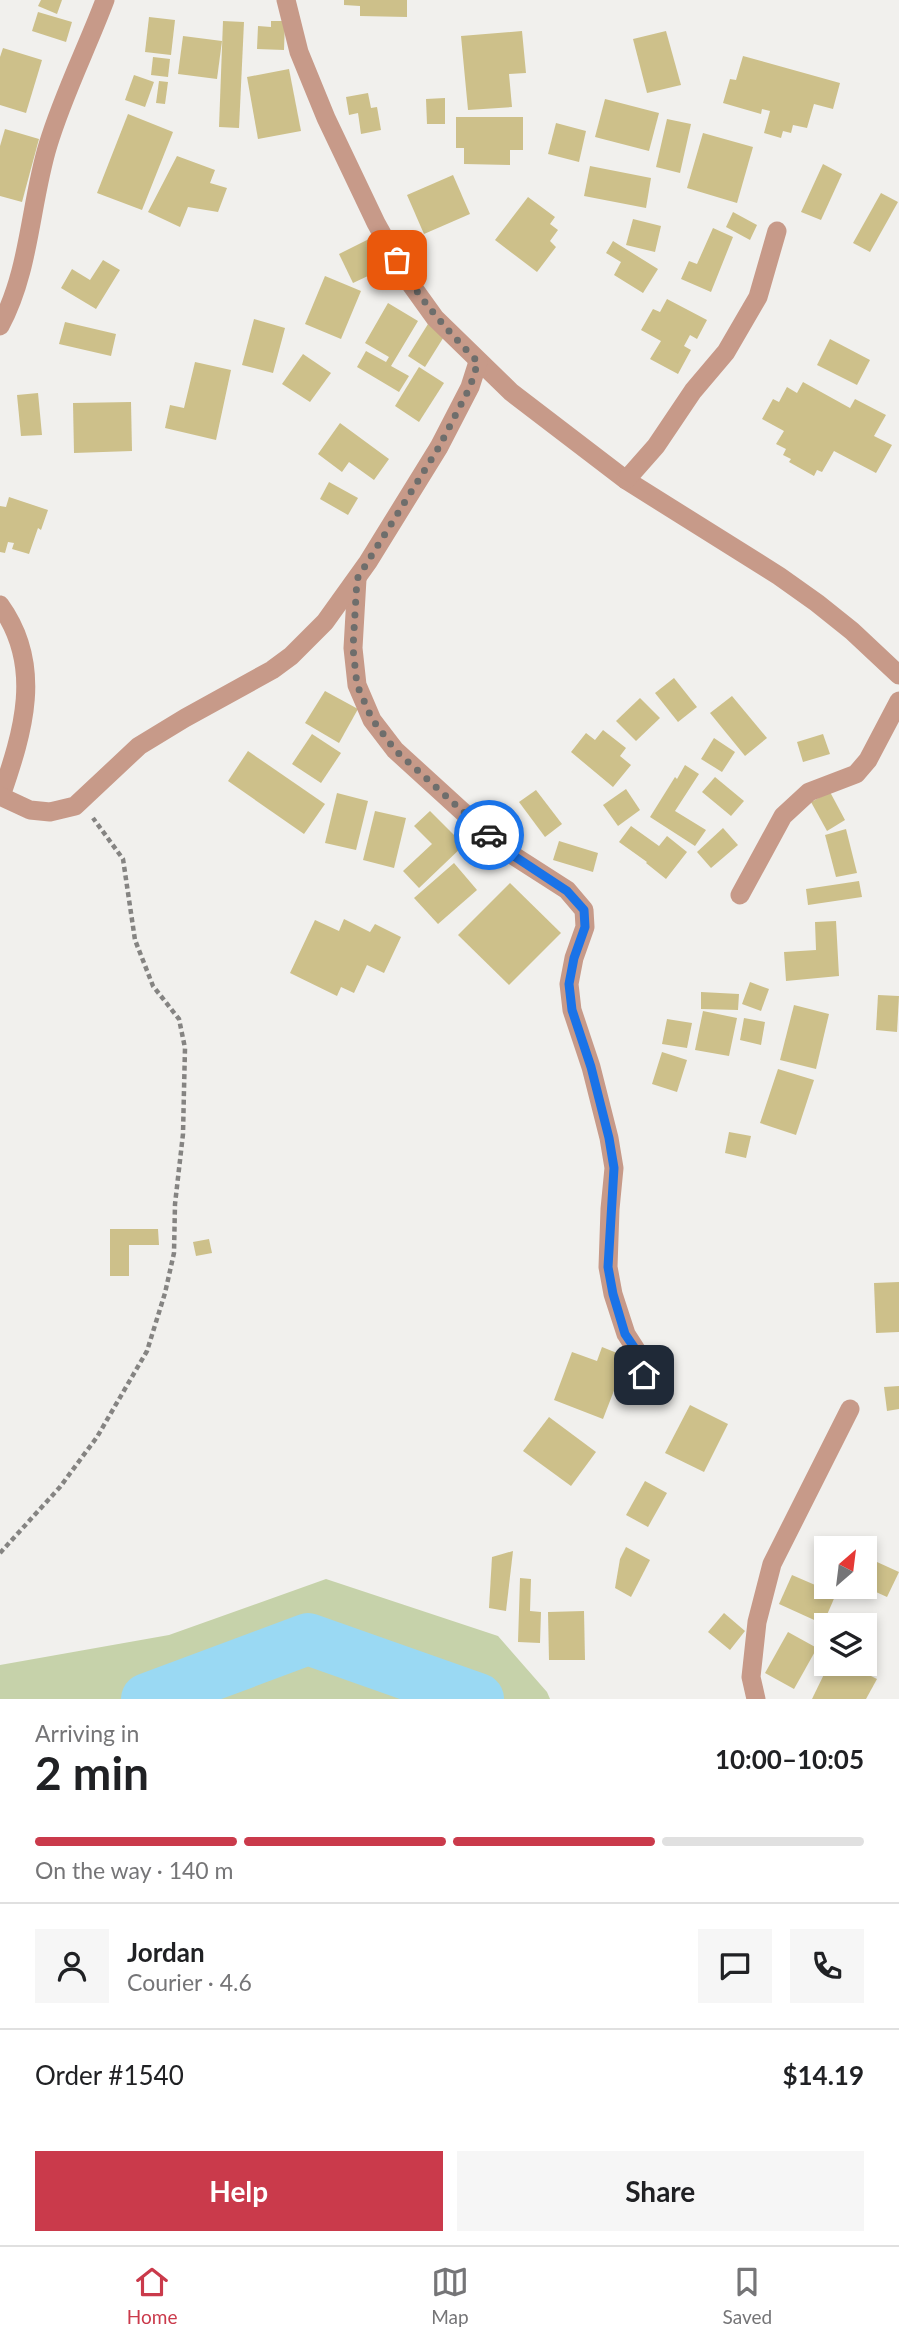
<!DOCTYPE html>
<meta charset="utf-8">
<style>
body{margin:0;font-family:Lato,sans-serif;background:#f6f6f6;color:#202124;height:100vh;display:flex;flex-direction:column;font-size:26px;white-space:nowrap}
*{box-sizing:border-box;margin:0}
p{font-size:23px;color:#757577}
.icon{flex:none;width:38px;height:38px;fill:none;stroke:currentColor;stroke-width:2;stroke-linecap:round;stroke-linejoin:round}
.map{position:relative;height:1699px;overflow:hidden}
.side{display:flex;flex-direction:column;background:#fff;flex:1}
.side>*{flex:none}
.needle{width:46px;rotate:28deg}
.tools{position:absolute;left:814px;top:1536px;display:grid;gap:14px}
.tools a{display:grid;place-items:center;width:63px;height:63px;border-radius:0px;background:#fff;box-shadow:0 4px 10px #0003;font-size:35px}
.pin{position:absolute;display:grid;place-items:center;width:60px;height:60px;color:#fff;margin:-30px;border-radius:14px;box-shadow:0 4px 10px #0006}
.courier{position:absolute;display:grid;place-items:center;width:70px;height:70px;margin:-35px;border:5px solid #1a73e8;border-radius:50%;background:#fff;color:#222;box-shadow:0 2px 9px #0007}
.overview em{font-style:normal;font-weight:700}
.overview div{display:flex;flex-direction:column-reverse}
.overview{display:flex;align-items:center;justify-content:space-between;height:119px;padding:0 35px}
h1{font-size:46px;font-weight:700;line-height:52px}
.bar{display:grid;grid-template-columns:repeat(4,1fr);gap:10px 7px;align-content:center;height:84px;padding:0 35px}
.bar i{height:9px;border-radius:5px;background:#e0e0e0}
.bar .on{background:#ca3a4b}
.bar p{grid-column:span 4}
.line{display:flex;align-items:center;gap:18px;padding:0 35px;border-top:2px solid #e0e0e0}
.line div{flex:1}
.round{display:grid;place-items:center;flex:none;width:74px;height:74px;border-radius:0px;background:#f6f6f6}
.button{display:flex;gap:14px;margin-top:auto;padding:14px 35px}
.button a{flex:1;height:80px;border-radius:0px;background:#ca3a4b;color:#fff;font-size:28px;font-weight:700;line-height:80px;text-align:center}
.button a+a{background:#f6f6f6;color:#202124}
.tabs{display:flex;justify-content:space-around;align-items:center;height:98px;border-top:2px solid #e0e0e0;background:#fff;font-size:19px;color:#757577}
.tabs a{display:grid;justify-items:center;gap:4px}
.tabs .on{color:#ca3a4b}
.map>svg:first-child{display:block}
</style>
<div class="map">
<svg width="899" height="1699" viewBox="0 0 899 1699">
<rect width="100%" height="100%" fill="#f1f0ed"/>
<polygon fill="#c6d2aa" points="326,1579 498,1636 547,1692 550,1699 0,1699 0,1665 169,1635"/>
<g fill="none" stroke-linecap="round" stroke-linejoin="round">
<polyline stroke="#9ad9f3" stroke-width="52" points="147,1699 308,1639 478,1699"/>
</g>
<g fill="#cdc08a">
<polygon points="41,0 62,0 57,14 38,6"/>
<polygon points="344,0 407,0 407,17 360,16 360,6 344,5"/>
<polygon points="38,12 72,22 66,42 32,31"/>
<polygon points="149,17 175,20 171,55 145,52"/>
<polygon points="223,21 244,22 239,128 219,127"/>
<polygon points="271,21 285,21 284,50 257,49 258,26 271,27"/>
<polygon points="522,31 526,73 509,74 512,107 468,110 461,36"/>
<polygon points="666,31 681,85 647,93 633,39"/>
<polygon points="183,36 222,41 217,79 178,74"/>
<polygon points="3,48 42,60 26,113 0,105 0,57"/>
<polygon points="743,56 840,83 833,109 814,104 807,128 793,125 791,133 783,131 781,138 764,133 770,111 762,109 761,114 723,103 730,79 736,80"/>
<polygon points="153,57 170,59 168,77 151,75"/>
<polygon points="289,69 301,131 258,139 247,77"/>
<polygon points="134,75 154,82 145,107 125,100"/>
<polygon points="159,81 168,82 165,104 156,103"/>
<polygon points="368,93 371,108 377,107 381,130 361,134 358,113 349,115 346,97"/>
<polygon points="445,98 445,124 427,124 426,99"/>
<polygon points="605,99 659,113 649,151 595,137"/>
<polygon points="128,114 173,132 142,210 97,193"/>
<polygon points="456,117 523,117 523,150 510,150 510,165 464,164 464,148 456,148"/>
<polygon points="667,119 691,124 680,173 656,167"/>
<polygon points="556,123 586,131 579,162 548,154"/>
<polygon points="5,129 39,139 22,202 0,196 0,146"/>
<polygon points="703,133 753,147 737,203 687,188"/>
<polygon points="177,156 215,170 210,183 227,188 218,212 188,207 180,227 148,212"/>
<polygon points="823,164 842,174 821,220 801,212"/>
<polygon points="590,166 651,178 646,208 584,196"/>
<polygon points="453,175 470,214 424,234 407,195"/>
<polygon points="881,193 898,202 870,252 853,243"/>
<polygon points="528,197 555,217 550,224 558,230 550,241 556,247 537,272 495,240"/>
<polygon points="733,212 757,225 750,240 726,227"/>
<polygon points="633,219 661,226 655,252 626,245"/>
<polygon points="713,228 733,237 711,292 681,279 689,261 697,264"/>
<polygon points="371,238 385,268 353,283 339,254"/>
<polygon points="613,241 658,269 643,293 614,275 621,262 606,253"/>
<polygon points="103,260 120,270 96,309 61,288 72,269 90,280"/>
<polygon points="325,276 361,291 341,339 305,324"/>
<polygon points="667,299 707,320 697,339 690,335 684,346 691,350 678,374 650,359 661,341 641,330 653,309 660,312"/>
<polygon points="388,303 418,321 391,366 409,376 399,392 357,367 366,351 386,362 389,357 365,343"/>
<polygon points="254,319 285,328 273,373 242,365"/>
<polygon points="65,322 116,334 111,356 59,344"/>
<polygon points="428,324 445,335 425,367 408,356"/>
<polygon points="830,339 870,360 857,385 817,365"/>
<polygon points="303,354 331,373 310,402 282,384"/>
<polygon points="195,362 231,370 216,440 165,428 170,405 184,408"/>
<polygon points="419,367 444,383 419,422 395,406"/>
<polygon points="803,382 850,408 855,399 886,415 874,436 892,445 876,473 834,451 822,472 817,470 814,476 789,462 791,459 783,455 786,449 776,444 784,431 762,419 773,399 779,402 787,387 797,393"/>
<polygon points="38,393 42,435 21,436 17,395"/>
<polygon points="131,402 132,451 74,453 73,403"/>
<polygon points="340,423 389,459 374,480 349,462 342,472 318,454"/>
<polygon points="329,482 358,498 348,515 320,499"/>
<polygon points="9,497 48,510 41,530 38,528 29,554 12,549 14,543 8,542 5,553 0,552 0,506 6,507"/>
<polygon points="674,678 697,707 678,722 655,693"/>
<polygon points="325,691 358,709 339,743 305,723"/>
<polygon points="732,696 767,738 745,756 710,713"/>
<polygon points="640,698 660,718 636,741 616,721"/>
<polygon points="603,730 626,748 620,756 631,765 613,787 571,752 586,733 595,740"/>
<polygon points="312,734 341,753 321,783 292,764"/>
<polygon points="823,734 830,754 803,762 797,742"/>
<polygon points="714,738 735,752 722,772 701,759"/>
<polygon points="248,751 325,804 304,834 228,781"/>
<polygon points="685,765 699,774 675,811 706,830 695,846 650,817 675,777 677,779"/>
<polygon points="715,777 744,801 731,816 702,792"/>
<polygon points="626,789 640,810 618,826 603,805"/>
<polygon points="536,790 562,824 545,837 519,802"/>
<polygon points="830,792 845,820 827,831 811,802"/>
<polygon points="337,793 368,801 356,850 325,843"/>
<polygon points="375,811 406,818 394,868 363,860"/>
<polygon points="430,811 464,845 419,888 403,871 432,844 414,826"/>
<polygon points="631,826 659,846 667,836 687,852 666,879 646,863 647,862 619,842"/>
<polygon points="723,828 738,845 711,868 697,852"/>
<polygon points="846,829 857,873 836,877 825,835"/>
<polygon points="559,841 598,853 593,872 553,860"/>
<polygon points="454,863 477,890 438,924 414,898"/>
<polygon points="859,881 862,897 808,905 806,889"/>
<polygon points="510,883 561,933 509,985 458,935"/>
<polygon points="344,919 370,932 375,924 401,937 384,973 367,965 354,993 341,987 337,996 290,973 315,920 339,931"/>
<polygon points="836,921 839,976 786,981 784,952 816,950 815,922"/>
<polygon points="750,982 769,989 761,1011 742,1004"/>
<polygon points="701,992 739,994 738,1010 701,1009"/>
<polygon points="878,995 899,996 897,1032 876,1030"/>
<polygon points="794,1005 829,1014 816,1069 780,1060"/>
<polygon points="703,1011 737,1018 729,1056 695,1050"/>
<polygon points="744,1018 765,1022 761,1045 740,1040"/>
<polygon points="667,1019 692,1023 687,1048 662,1044"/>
<polygon points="662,1052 687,1060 677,1092 652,1084"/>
<polygon points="778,1069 814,1080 796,1135 760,1123"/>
<polygon points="729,1132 751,1136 746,1158 725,1153"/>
<polygon points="110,1229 158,1229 159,1245 129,1245 129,1276 110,1276"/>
<polygon points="209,1239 212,1253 196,1256 193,1242"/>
<polygon points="899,1282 899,1332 876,1333 874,1283"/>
<polygon points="602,1347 627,1357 603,1419 554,1400 572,1352 597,1361"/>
<polygon points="899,1386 899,1409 887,1411 884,1387"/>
<polygon points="690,1405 728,1424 704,1472 665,1453"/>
<polygon points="549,1417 596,1452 571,1486 523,1451"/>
<polygon points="645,1481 667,1493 648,1527 626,1515"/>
<polygon points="626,1547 650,1560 631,1597 615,1588 620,1559"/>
<polygon points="513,1551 506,1611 489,1608 492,1557"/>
<polygon points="877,1562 899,1572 887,1597 865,1587"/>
<polygon points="792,1575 836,1594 823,1624 779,1604"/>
<polygon points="520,1578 531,1579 530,1611 541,1612 540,1643 518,1642"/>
<polygon points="584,1611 585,1660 549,1660 548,1612"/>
<polygon points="724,1613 745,1631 730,1650 708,1632"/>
<polygon points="788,1632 817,1648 794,1689 765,1673"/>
<polygon points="829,1664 847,1664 877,1679 866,1699 812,1699"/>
</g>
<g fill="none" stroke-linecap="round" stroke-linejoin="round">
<polyline stroke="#858482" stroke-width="4.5" stroke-dasharray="5 3.5" stroke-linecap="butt" points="0,1553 60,1487 97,1437 147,1351 165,1293 174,1253 175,1204 183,1134 184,1090 185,1048 179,1019 153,986 135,940 123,859 93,818"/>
<g stroke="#c79a89" stroke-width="19">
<polyline points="286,0 299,52 326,118 376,223 407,279 435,318 511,392 626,480 779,576 817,603 852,631 899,675"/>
<path d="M0,326C30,271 30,204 48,145C63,95 87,48 105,0"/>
<polyline points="626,480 656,446 693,391 726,352 758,297 777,231"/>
<polyline points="357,579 353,648 357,685 372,720 395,750 485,832 514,856 567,890 584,910 585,927 574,958 569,984 572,1010 591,1067 609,1138 614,1168 610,1209 608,1267 613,1294 626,1334 642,1359 644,1375"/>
<path d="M0,605C44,666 23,732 1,796"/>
<polyline points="0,796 30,810 50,812 75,806 139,746 185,718 272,670 291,656 325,622 368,562 439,447 470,387 478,362"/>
<polyline points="740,895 783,816 809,792 856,774 868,760 899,701"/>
<polyline points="756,1699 751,1677 757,1622 772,1564 850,1409"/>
</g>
</g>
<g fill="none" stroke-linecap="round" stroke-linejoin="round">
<path stroke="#6e6e6c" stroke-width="7" stroke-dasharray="0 12.6" d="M397,260C419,299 447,330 478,362L470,387L439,447L357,579L353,648L357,685L372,719L395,750L489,835"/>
<polyline stroke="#1a73e8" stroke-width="9" points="489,835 514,856 567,891 584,910 585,927 574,958 569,984 572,1010 591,1067 609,1138 614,1168 608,1267 613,1294 625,1334 642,1359 644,1375"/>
</g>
</svg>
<div class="tools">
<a><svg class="needle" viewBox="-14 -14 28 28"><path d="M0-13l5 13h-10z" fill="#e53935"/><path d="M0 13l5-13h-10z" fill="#757577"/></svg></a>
<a><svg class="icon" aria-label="layers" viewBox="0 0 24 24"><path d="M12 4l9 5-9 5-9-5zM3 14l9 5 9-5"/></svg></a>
</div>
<div class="pin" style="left:397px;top:260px;background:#ea580c"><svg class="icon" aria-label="bag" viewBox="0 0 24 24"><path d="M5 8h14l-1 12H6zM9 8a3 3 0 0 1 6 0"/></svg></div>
<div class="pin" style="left:644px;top:1375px;background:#1f2937"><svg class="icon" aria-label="home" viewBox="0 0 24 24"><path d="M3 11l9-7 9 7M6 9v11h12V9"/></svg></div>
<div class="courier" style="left:489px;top:835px"><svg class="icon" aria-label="car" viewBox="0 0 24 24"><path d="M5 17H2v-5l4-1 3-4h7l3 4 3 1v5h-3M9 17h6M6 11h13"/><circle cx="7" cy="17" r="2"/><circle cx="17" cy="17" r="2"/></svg></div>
</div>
<section class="side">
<div class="overview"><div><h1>2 min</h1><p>Arriving in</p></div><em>10:00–10:05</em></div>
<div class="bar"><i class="on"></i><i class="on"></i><i class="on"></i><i></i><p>On the way · 140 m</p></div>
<div class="line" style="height:126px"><a class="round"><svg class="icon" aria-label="person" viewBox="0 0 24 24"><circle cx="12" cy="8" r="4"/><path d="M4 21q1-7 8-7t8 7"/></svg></a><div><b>Jordan</b><p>Courier · 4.6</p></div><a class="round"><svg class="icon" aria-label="chat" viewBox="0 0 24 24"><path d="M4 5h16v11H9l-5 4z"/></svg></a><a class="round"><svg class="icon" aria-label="phone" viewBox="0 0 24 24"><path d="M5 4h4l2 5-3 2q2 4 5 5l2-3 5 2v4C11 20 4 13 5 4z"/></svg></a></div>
<div class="line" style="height:91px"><div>Order #1540</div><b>$14.19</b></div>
<div class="button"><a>Help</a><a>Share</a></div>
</section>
<nav class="tabs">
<a class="on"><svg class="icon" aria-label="home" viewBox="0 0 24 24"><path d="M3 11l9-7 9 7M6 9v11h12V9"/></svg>Home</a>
<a><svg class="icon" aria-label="map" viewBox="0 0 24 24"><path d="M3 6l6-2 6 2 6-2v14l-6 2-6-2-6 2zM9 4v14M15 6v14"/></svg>Map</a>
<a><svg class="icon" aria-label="saved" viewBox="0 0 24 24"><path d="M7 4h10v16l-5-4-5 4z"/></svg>Saved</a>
</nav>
